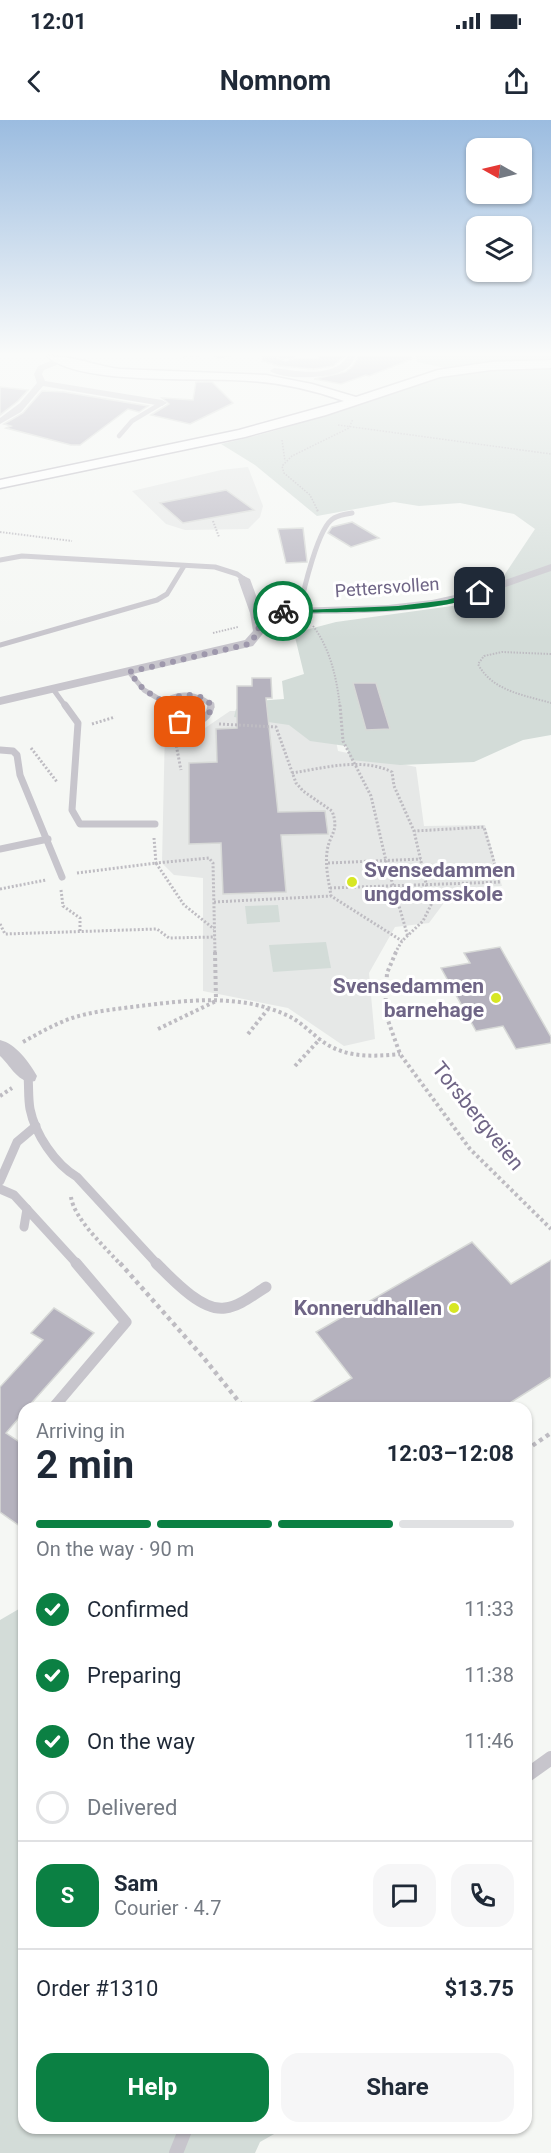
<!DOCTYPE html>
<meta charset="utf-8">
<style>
body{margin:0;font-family:Roboto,sans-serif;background:#f6f6f7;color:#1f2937;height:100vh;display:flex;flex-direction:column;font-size:22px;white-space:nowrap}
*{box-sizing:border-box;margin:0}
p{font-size:20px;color:#747a83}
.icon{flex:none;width:33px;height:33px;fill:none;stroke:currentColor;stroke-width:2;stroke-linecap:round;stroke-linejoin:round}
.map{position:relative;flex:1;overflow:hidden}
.details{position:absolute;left:18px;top:1282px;width:514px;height:732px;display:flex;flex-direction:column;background:#fff;border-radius:18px;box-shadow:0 2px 4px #0004}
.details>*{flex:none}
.needle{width:39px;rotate:278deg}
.fabs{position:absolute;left:466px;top:18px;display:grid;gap:12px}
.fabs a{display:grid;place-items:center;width:66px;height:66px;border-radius:12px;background:#fff;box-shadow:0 2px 4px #0004;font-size:30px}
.pin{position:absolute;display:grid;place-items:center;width:51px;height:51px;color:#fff;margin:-26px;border-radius:12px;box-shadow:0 3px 9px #0006}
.courier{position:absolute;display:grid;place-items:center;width:60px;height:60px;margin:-30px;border:4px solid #0b8043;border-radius:50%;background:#fff;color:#222;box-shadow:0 2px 8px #0007}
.summary em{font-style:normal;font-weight:700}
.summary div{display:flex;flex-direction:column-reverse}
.summary{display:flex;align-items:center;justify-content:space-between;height:102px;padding:0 18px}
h1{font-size:39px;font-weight:700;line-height:45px}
.bar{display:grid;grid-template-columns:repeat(4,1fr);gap:9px 6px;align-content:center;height:72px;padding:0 18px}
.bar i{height:8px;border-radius:4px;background:#e0e1e3}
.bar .selected{background:#0b8043}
.bar p{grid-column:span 4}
.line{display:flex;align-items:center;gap:15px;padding:0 18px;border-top:2px solid #e0e1e3}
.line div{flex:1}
.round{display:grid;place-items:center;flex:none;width:63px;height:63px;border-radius:18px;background:#f6f6f7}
ol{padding:0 18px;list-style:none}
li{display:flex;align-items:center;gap:18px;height:66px}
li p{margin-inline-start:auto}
li .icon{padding:6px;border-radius:50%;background:#0b8043;color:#fff;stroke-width:4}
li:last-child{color:#747a83}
li i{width:33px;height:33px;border:3px solid #e0e1e3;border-radius:50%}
.action{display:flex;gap:12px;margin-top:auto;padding:12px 18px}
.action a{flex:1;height:69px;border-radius:18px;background:#0b8043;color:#fff;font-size:24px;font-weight:700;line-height:69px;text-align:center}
.action a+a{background:#f6f6f7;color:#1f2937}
.status{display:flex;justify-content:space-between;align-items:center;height:42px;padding:0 30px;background:#fff;direction:ltr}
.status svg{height:16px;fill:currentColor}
header{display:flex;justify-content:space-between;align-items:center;height:78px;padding:0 18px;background:#fff;font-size:27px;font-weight:700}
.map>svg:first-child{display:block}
</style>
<div class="status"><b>12:01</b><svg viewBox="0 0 49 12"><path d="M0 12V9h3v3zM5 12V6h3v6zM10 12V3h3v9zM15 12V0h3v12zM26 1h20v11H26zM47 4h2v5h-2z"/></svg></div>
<header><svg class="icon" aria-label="back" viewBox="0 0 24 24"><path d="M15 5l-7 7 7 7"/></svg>Nomnom<svg class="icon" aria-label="share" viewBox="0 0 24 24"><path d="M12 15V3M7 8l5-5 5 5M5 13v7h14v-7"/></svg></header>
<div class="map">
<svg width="551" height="2033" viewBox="0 0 551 2033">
<rect width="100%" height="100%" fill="#f5f7f4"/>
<g fill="#e6e8e7">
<polygon points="248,347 263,386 260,397 248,409 185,410 166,404 132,371 221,350"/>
<polygon points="230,591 330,591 338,631 416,647 424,706 485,705 502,766 455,768 429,803 395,807 369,853 375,919 344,926 288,888 203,871 203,758 174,755 162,743 165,608 205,608"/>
</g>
<g fill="#d3dcd8">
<path d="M415,236H551V615L523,620L474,642L400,645L351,640L346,626L310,621L289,605L234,597L236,589L256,581L284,579L282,561L304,554L294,513L336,502L481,482L497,466L535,409L514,394L460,383L419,386L394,382L317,396L255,345L221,324C299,308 372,277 445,248L417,242Z"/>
<polygon points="278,785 280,802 247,804 245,786"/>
<polygon points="326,822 331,848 273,852 269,825"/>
<polygon points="24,1486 24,2008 283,2009 260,2022 255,2033 0,2033 0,1500"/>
</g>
<g fill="#b5b2be" stroke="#d7d9d7" stroke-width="1.5">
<polygon points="319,236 345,236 333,246 314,249 279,246 262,241 263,237 274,237 286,241 297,238 319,238"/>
<polygon points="358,236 411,236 412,239 369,256 366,255 341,264 314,259 345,252 353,246"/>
<polygon points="196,262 212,262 233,283 190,304 151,295 169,284 162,278 193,280"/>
<polygon points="0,267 28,270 18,281 0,295"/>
<polygon points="42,271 64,272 148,286 139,292 128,289 80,325 71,325 6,308 11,306 4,304 23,293"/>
<polygon points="226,370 254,390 183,403 160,383"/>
<polygon points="352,402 379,418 351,427 328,413 332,407"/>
<polygon points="303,408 307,442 286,443 278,409"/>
<polygon points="252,558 271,558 272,578 266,578 278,692 325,691 328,714 281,715 286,772 223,774 221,723 189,724 189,643 217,642 216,609 237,608 237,566 252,566"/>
<polygon points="353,563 376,563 390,609 366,610"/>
<polygon points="500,827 551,917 551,923 516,929 503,906 476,911 441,848 470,843 464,833"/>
<polygon points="472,1122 511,1164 551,1140 551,1257 502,1288 301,1288 352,1258 316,1212"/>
<polygon points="54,1188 94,1213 27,1288 24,1288 24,1292 6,1313 24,1325 24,1409 0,1392 0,1267 43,1220 31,1213"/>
</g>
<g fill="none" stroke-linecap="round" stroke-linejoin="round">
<defs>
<path id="secondary" d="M47,236C71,235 96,246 120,249L266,255L312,264L356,277L438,250L491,242L551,240V248L491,250L440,257L326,295L245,317L0,368V360L239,310L344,281C313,270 282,263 250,261C205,257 78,266 47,236Z"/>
</defs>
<use href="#secondary" stroke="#bcb9c2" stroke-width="3"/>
<g stroke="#bebcc2" stroke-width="1.5" stroke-dasharray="1.5 1.5" stroke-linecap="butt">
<polyline points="183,237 202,236"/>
<polyline points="338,305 551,334"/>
<polyline points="282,320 285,341"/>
<polyline points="318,391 310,375 284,353 282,346 292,336 349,308 353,299"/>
</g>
<g stroke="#bebcc2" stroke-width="2" stroke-dasharray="1.5 1.5" stroke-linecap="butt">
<polyline points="317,390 318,392"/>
<polyline points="213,401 219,417"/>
<polyline points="0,412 72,421"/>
<path d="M313,506C330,528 337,559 340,587"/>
<polyline points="213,513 238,507"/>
<path d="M551,534L502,532L484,536L478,544C492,571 524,575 551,583"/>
</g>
<g stroke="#bebcc2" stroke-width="3" stroke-dasharray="2 2" stroke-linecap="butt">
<polyline points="340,585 343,621 371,676 386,741 408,817"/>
<polyline points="92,604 115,597"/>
<path d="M219,604L276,607L296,663L303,671L332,691C340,712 329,714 327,732C325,747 329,762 331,776"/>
<polyline points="174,614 181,650"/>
<polyline points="31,628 57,662"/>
<path d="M292,653C324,648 362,637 392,652L394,666L414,711L431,785L423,801L402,821L395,833"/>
<polyline points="154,718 156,743 209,738 213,743 215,833"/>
<polyline points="328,743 421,739"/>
<polyline points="77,753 156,743 184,785 214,809"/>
<polyline points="330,768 500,762 484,707 415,711"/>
<polyline points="0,769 46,760"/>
<polyline points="61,770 63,786 80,798 80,812"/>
<polyline points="214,782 331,776 402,821"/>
<polyline points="0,804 5,814 157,809 169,818 215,817"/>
</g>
<g stroke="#bebcc2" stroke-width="4" stroke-dasharray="3 3" stroke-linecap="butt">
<polyline points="215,832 216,880"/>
<polyline points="396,832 387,853 385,892 400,934 470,1029 551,1109"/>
<polyline points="158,909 216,881"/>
<polyline points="248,914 268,889"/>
<path d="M23,922C39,913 55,904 72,898C94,891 117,889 140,886C188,880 239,874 284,894C297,899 307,909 318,918C342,938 370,937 400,934"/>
<polyline points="295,946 320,919"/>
<polyline points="0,976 12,968"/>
<path d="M71,1077C74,1099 106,1128 121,1145"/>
</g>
<g stroke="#bebcc2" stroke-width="4.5" stroke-dasharray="4 4" stroke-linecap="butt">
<polyline points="120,1143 203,1237 244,1288"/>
<polyline points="526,1330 551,1313"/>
</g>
<polyline stroke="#c7c5cc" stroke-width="4.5" points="119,316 132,301 162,283"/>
<g stroke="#c7c5cc" stroke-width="5">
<polyline points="0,440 22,436 215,447 237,454 244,459"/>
<path d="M300,490C303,472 318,406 334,398C339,395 346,394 352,393"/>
<polyline points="0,525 157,480 167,474 184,446"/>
<polyline points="129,552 144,570 164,582"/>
<polyline points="53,569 66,587"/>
<path d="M162,587C170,569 202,573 212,587"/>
</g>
<g stroke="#c7c5cc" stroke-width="7">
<polyline points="65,585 78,603 72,690 80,704 155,704"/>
<path d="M163,585L160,591C172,604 209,610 211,585"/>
<polyline points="0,630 13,631 17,635 20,655 62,757"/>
<polyline points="0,729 48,719"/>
</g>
<g stroke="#c7c5cc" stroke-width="9">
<path d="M28,956C29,967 28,978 30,989C35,1014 55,1044 77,1057L158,1145"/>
<polyline points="0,1061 17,1022 36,1006"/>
<polyline points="0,1069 14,1075 78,1145"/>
<polyline points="24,1107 27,1089"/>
</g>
<g stroke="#c7c5cc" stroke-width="11">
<path d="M156,1143C171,1158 202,1192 225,1188C240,1186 253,1175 266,1167"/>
<polyline points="53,1288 126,1202 76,1143"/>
</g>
<g stroke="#c7c5cc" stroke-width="14">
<polyline points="526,1656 551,1638"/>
<polyline points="176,2033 186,2008"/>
</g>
<g fill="#c7c5cc" fill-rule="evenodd">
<polygon points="214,236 232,236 218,239"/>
<path d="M276,236H296C292,240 280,240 276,236Z"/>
<path d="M348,236H356C353,242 350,247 344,250C329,259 283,260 270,251L274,248C298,251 333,259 348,236Z"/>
<polygon points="61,237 64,238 64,242 44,250 42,254 45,261 162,280 167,283 162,286 43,266 21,292 0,304 0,298 20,283 37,263 34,254 38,246"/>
<path d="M551,444V451C512,464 474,481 433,487C376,496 319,492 263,496L265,511L253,526L0,585V577L245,520L253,511L250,493L238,459L240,457L244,456L250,459L261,489L388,485L432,480L473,471Z"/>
<path d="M0,920C16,924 29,942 37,956L35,961C19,965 11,946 0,936Z"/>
</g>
<use href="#secondary" fill="#fff" fill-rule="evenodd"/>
</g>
<linearGradient id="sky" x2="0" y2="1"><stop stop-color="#9bbce0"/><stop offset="0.45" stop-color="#fafbfa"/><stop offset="1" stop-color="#fafbfa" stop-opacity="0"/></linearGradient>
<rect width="551" height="520" fill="url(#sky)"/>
<path fill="#0b8043" d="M478,471L483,473C439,496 335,491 283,493L280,491L398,486L447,480Z"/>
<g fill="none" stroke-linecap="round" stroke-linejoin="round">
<path stroke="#9e98ac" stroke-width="6" stroke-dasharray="0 10.8" d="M180,602C193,602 208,601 212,587C203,570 178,574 164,582L144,570L129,552L249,524L259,511L256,493L283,491"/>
</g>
<g fill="#d7e724" stroke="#fff" stroke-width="2">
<circle cx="352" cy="762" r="6"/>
<circle cx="496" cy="878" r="6"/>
<circle cx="454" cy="1188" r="6"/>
</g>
<g text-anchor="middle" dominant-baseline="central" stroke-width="6" stroke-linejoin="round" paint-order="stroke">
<g font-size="18" fill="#6f6586" stroke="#fff">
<text transform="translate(387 467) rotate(-4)">Pettersvollen</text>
</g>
<g font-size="21" font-weight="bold" fill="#6f6586" stroke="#fff" text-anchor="end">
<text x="364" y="750" text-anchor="start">Svensedammen<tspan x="364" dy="24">ungdomsskole</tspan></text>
<text x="484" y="866">Svensedammen<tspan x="484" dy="24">barnehage</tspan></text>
<text x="442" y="1188">Konnerudhallen</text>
</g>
<g font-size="21" fill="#6f6586" stroke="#fff">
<text transform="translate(478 996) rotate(51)">Torsbergveien</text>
</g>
</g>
</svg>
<div class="fabs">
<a><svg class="needle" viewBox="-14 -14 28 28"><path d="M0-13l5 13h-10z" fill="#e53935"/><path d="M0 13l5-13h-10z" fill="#747a83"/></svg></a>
<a><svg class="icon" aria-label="layers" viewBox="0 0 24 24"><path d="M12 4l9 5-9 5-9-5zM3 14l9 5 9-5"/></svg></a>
</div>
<div class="pin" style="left:180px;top:602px;background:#ea580c"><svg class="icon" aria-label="bag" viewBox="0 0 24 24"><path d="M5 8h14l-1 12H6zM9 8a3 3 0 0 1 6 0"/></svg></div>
<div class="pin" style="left:480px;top:473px;background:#1f2937"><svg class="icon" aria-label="home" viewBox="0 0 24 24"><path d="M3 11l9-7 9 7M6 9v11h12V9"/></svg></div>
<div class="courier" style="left:283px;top:491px"><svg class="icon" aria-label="bike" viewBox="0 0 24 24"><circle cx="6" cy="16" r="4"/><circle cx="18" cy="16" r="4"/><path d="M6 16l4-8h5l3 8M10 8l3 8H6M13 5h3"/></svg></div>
<section class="details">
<div class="summary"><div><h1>2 min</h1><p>Arriving in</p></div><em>12:03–12:08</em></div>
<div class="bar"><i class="selected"></i><i class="selected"></i><i class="selected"></i><i></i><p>On the way · 90 m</p></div>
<ol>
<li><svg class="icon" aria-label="check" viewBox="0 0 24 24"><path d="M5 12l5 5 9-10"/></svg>Confirmed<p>11:33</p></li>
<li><svg class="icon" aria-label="check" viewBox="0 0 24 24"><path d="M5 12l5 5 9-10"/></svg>Preparing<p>11:38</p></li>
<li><svg class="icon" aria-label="check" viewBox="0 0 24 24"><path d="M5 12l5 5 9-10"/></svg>On the way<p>11:46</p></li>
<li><i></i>Delivered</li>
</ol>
<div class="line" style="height:108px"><b class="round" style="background:#0b8043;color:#fff">S</b><div><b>Sam</b><p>Courier · 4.7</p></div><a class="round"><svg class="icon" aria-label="chat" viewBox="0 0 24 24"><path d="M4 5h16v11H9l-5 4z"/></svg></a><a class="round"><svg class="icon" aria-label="phone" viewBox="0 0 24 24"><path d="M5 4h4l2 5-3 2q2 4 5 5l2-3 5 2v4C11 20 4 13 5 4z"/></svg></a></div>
<div class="line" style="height:78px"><div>Order #1310</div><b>$13.75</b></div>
<div class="action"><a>Help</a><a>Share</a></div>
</section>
</div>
